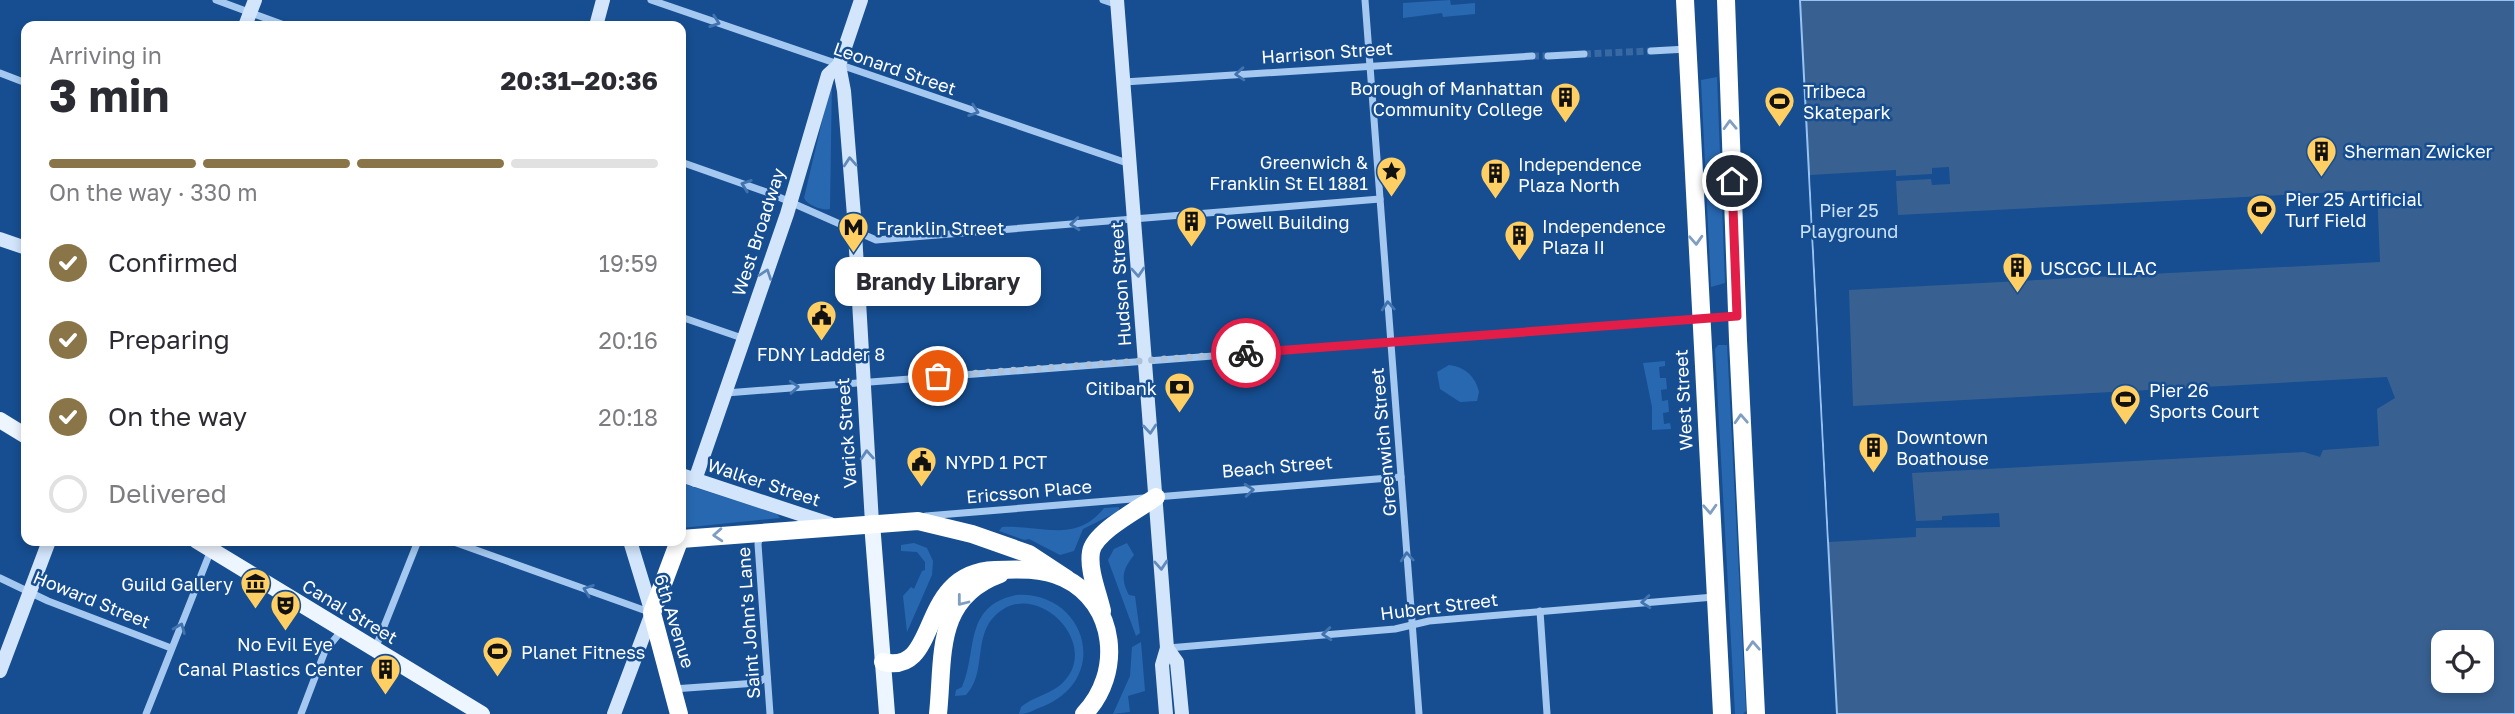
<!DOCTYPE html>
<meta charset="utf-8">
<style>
body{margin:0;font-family:"Golos Text",sans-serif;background:#f7f7f7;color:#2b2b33;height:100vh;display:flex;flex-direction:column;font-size:26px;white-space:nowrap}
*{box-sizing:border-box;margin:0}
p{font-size:23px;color:#7c7c81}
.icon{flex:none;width:38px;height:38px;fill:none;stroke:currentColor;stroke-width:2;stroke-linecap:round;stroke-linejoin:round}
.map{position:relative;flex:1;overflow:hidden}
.drawer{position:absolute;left:21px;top:21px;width:665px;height:525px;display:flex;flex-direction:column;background:#fff;border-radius:14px;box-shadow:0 4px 10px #0003}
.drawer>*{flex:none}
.buttons{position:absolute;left:2431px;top:630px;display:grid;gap:14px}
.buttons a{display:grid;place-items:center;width:63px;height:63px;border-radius:14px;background:#fff;box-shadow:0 4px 10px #0003;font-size:35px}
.pin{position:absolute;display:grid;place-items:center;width:60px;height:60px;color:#fff;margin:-30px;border:4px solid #fff;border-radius:50%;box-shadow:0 2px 7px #0007}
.courier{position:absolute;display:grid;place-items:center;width:70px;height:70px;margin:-35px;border:5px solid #e11d48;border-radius:50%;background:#fff;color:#222;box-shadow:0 2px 9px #0007}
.bubble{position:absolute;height:49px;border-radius:14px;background:#fff;box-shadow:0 4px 10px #0003;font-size:23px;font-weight:700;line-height:49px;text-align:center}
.summary em{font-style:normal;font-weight:700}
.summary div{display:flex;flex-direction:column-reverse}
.summary{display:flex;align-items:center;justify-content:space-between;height:119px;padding:0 28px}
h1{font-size:46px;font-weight:700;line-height:52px}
.bar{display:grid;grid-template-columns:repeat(4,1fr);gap:10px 7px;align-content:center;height:84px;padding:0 28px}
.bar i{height:9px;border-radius:5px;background:#e1e1e2}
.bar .current{background:#8a7549}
.bar p{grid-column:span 4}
ol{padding:0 28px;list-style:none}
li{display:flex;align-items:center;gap:21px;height:77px}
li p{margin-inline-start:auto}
li .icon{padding:7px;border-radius:50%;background:#8a7549;color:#fff;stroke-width:4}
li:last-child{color:#7c7c81}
li i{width:38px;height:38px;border:4px solid #e1e1e2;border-radius:50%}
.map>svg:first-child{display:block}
</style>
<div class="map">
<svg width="2515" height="714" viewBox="0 0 2515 714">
<rect width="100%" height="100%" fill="#164e91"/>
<g fill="#2868b0">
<polygon points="1450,0 1451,5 1475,3 1475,14 1443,17 1442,13 1403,18 1403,3"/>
<polygon points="1717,77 1725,283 1711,287 1701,80"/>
<path d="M832,79L830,209C823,211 807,205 804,198Z"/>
<polygon points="1718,345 1727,345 1746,711 1743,714 1735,714 1715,349"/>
<polygon points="1665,361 1665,366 1659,367 1660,378 1666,378 1667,389 1661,390 1662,401 1668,400 1669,412 1663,413 1664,424 1670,423 1671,429 1652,430 1652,407 1643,363"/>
<path d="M1449,365C1465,367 1475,376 1479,392L1477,401L1460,402L1440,389L1437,372Z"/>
<polygon points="681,483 777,514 780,518 681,528"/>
<path d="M1119,507V511L1083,529L1074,551L1060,555L1029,539L1024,540L999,531L1002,527C1039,525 1076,544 1104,508Z"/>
<polygon points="914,543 927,548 933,561 932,575 907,632 903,596 911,587 914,589 922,571 925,570 925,562 917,552 901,551 901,545"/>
<path d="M1127,543L1134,555C1123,569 1120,578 1129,595L1135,596L1140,633L1136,636L1108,560L1114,549Z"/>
<path d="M1016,595C1085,591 1112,677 1044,706C1035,709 1029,714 1019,714L1021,707C1037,694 1057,694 1069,675C1093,638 1039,585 1002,610C970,631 989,671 966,695L955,696L956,690L962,687C978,651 963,606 1016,595Z"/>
<polygon points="1141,642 1145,691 1128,696 1130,712 1113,714 1130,676 1132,647"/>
</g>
<path fill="#386192" stroke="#96c3f3" stroke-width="2" fill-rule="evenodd" d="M1800,0H2515V714H1837ZM2443,642H2482V681H2443Z"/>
<polygon fill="#164e91" points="1949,167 1950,184 1932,185 1931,179 1896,181 1898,215 2377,190 2380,262 1849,290 1853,406 2387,377 2395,398 2377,409 2379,446 2323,450 2320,457 2304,452 1912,473 1916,521 1942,520 1942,516 1999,513 2000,527 1916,528 1916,537 1829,542 1810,175 1896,170 1896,176 1932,174 1932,168"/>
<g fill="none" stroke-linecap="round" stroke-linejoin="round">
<g stroke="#3969a2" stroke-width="7" stroke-dasharray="7 3.5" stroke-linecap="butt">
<polyline points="1584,54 1651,51"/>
<polyline points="1532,56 1548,56"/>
</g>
<g stroke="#a4c8f0" stroke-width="7">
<polyline points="216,0 287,26"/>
<polyline points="651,0 1130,164"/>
<polyline points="1103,0 1118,5"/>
<polyline points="1365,0 1419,714"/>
<polyline points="1651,51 1687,49"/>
<polyline points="1548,56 1584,54"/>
<polyline points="0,73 26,83"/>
<polyline points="1124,82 1532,56"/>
<polyline points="681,162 772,194 876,240 1380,199"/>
<polyline points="681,317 745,339"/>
<polyline points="726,393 1737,316"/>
<polyline points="1156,497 1401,477"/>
<polyline points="926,516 1144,498"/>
<polyline points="760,534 758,544 770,714"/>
<polyline points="451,541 652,613"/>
<polyline points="0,578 48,601 171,648"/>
<polyline points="1540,611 1547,714"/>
<polyline points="1168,648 1395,629 1429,621 1714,597"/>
<polyline points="375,649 418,541"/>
<polyline points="673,689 757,683 767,677"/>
<polyline points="146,714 211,550"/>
<polyline points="301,714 325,651 342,630"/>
</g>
<g stroke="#d2e5fb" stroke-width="14">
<polyline points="1117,0 1167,648 1162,665 1166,714"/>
<polyline points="245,26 255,0"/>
<polyline points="596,26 603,0"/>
<polyline points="839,65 844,91 854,216 872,523"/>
<polyline points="0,239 26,248"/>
<polyline points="681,475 830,524"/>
<polyline points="695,480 787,214 828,75 839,65 861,0"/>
<polyline points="1167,648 1177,662 1182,714"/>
<polyline points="0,671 49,541"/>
<polyline points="614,714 652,613 630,541"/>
</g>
<g stroke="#edf5ff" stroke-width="16">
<polyline points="0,420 26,436"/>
<polyline points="872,523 887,714"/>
<polyline points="197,541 482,714"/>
</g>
<g stroke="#fff" stroke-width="18">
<polyline points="1685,0 1722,714"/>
<polyline points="1726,0 1738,340 1756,714"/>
<polyline points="681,539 918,521 972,534 1029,554 1067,579"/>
<polyline points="679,541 652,613 679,714"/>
<path d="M1102,611C1098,593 1088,570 1091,552C1094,532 1139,509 1156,497"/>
<path d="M883,662C942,676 915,573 995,570C1018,569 1042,568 1064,578C1117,603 1123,674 1084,714"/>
<path d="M938,714C944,657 934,598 1000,574"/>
</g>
</g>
<defs><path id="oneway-chevron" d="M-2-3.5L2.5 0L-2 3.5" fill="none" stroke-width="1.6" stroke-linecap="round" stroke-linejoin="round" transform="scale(1.75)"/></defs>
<g stroke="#4173ae">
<use href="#oneway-chevron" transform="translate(715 22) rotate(19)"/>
<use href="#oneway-chevron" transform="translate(1240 74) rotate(176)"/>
<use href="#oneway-chevron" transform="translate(974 111) rotate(19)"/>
<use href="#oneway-chevron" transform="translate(746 185) rotate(-161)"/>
<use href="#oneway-chevron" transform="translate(1075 224) rotate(175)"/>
<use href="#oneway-chevron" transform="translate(1388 306) rotate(-94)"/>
<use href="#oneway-chevron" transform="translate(794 387) rotate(-4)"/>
<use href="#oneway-chevron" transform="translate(1249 490) rotate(-5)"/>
<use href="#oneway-chevron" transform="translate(1407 557) rotate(-94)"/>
<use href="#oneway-chevron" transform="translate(588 590) rotate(-160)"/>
<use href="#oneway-chevron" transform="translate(1646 602) rotate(175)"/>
<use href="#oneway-chevron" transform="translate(180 628) rotate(-68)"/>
<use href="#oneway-chevron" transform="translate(1327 634) rotate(175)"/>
</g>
<g stroke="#7f9ec2">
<use href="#oneway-chevron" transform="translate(1730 125) rotate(-92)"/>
<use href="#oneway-chevron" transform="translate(1696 240) rotate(87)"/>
<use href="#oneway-chevron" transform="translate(1741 419) rotate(-93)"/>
<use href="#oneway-chevron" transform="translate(1710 509) rotate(87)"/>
<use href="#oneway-chevron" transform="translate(718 535) rotate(176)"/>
<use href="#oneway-chevron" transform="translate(962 601) rotate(128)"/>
<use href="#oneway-chevron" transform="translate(1753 646) rotate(-93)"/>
</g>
<g stroke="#618abb">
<use href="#oneway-chevron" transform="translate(850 162) rotate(-94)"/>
<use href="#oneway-chevron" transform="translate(1138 272) rotate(86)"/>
<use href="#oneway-chevron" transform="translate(766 274) rotate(-71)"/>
<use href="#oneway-chevron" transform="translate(1150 429) rotate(85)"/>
<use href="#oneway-chevron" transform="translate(867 455) rotate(-94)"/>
<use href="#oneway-chevron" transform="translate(1161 565) rotate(86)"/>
</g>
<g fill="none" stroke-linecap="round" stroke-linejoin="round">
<polyline stroke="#adc1d8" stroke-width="7" stroke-dasharray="0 12.6" points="938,376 1246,353"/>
<polyline stroke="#e11d48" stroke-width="9" points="1246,353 1737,316 1732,181"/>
</g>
<defs>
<symbol id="building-pin" viewBox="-11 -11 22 30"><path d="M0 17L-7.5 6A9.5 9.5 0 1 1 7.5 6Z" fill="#ffcf63" stroke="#164e91"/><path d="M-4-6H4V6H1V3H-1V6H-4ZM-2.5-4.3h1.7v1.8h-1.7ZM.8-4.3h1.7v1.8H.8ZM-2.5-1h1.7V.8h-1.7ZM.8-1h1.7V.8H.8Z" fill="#111"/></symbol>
<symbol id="stadium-pin" viewBox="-11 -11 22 30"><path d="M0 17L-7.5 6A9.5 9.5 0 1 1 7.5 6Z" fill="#ffcf63" stroke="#164e91"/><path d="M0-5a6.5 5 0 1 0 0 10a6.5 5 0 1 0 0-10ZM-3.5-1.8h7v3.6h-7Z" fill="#111"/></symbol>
<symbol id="sight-pin" viewBox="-11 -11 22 30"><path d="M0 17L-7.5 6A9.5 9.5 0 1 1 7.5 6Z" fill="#ffcf63" stroke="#164e91"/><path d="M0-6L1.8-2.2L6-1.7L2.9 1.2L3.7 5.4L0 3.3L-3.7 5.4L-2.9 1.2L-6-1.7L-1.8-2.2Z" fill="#111"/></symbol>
<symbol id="metro-pin" viewBox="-11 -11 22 30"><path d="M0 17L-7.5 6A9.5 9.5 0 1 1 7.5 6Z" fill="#ffcf63" stroke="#164e91"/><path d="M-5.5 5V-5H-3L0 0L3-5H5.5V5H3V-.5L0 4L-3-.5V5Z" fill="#111"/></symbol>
<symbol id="civic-pin" viewBox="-11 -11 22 30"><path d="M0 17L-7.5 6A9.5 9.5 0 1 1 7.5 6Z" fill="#ffcf63" stroke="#164e91"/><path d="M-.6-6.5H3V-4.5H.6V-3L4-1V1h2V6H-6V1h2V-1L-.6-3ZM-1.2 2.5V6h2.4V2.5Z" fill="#111"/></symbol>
<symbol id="bank-pin" viewBox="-11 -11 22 30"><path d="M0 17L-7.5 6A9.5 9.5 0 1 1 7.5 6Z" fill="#ffcf63" stroke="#164e91"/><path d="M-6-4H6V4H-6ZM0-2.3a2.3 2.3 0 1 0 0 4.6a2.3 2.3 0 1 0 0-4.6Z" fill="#111"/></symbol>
<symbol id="museum-pin" viewBox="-11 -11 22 30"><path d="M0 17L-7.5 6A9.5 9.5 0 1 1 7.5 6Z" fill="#ffcf63" stroke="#164e91"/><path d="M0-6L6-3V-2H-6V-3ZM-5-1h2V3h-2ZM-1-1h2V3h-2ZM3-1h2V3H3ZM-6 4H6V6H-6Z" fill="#111"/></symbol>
<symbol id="theatre-pin" viewBox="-11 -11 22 30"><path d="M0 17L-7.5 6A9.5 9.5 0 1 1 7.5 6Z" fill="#ffcf63" stroke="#164e91"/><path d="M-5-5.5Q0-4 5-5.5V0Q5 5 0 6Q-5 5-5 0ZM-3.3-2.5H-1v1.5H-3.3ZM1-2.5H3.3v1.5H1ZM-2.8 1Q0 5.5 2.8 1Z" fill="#111"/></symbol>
</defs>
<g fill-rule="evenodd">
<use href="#building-pin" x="1548" y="80" width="35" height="47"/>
<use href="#stadium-pin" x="1762" y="84" width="35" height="47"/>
<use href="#building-pin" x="2304" y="134" width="35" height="47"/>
<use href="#sight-pin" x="1374" y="154" width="35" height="47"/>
<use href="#building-pin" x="1478" y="156" width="35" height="47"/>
<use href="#stadium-pin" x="2244" y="192" width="35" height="47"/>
<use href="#building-pin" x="1174" y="204" width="35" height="47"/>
<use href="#metro-pin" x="836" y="210" width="35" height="47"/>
<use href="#building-pin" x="1502" y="218" width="35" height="47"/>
<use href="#building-pin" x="2000" y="250" width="35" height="47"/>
<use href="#civic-pin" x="804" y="298" width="35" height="47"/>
<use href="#bank-pin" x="1162" y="370" width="35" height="47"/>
<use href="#stadium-pin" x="2108" y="382" width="35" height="47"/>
<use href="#building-pin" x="1856" y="430" width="35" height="47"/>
<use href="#civic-pin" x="904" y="444" width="35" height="47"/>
<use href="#museum-pin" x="238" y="566" width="35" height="47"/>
<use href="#theatre-pin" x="268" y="588" width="35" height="47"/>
<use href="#stadium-pin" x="480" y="634" width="35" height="47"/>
<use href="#building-pin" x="368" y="652" width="35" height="47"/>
</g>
<g text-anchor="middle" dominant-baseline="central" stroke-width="5" stroke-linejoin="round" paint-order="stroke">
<g font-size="18" fill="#fff" stroke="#164e91">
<text transform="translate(1327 52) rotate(-4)">Harrison Street</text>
<text transform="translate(895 68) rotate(19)">Leonard Street</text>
<text transform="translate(758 232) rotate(-72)">West Broadway</text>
<text transform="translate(1120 284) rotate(-94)">Hudson Street</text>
<text transform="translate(1683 400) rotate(-93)">West Street</text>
<text transform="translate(846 433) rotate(-94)">Varick Street</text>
<text transform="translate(1383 442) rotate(-95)">Greenwich Street</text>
<text transform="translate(1277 466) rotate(-5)">Beach Street</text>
<text transform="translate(764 482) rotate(18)">Walker Street</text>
<text transform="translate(1029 491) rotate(-5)">Ericsson Place</text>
<text transform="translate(92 599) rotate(22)">Howard Street</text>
<text transform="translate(1439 606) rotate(-7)">Hubert Street</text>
<text transform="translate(350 611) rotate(31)">Canal Street</text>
<text transform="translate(675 621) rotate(73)">6th Avenue</text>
<text transform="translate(748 623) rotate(-94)">Saint John's Lane</text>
</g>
<g font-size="18" fill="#fff" stroke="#164e91" text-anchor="start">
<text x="1543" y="88" text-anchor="end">Borough of Manhattan<tspan x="1543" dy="21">Community College</tspan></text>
<text x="1803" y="91">Tribeca<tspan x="1803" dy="21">Skatepark</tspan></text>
<text x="2344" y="151">Sherman Zwicker</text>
<text x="1368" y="162" text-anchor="end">Greenwich &amp;<tspan x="1368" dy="21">Franklin St El 1881</tspan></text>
<text x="1518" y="164">Independence<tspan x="1518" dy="21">Plaza North</tspan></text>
<text x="2285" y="199">Pier 25 Artificial<tspan x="2285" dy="21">Turf Field</tspan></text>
<text x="1215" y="222">Powell Building</text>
<text x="1542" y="226">Independence<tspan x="1542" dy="21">Plaza II</tspan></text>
<text x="876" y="228">Franklin Street</text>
<text x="2040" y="268">USCGC LILAC</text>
<text x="821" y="354" text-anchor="middle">FDNY Ladder 8</text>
<text x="1157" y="388" text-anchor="end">Citibank</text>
<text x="2149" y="390">Pier 26<tspan x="2149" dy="21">Sports Court</tspan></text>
<text x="1896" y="437">Downtown<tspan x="1896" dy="21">Boathouse</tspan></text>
<text x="945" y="462">NYPD 1 PCT</text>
<text x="233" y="584" text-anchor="end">Guild Gallery</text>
<text x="285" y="644" text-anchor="middle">No Evil Eye</text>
<text x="521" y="652">Planet Fitness</text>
<text x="363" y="669" text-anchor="end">Canal Plastics Center</text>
</g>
<g font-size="18" fill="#cbe2fc" stroke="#164e91">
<text x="1849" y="210">Pier 25<tspan x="1849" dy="21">Playground</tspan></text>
</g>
</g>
</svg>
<div class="buttons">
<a><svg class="icon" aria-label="locate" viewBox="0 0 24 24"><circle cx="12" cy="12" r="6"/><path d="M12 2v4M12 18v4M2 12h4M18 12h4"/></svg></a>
</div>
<div class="pin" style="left:938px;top:376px;background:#ea580c"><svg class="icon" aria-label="bag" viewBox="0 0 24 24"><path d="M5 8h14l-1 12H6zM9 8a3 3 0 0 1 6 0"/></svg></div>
<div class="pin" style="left:1732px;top:181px;background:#1f2937"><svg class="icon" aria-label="home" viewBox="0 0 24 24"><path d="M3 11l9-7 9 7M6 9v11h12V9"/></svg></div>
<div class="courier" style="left:1246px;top:353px"><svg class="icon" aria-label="bike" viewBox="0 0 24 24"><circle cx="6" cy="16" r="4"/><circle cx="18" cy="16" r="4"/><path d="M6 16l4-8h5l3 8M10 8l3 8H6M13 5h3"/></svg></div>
<div class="bubble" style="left:835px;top:257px;width:206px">Brandy Library</div>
<section class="drawer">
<div class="summary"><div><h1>3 min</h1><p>Arriving in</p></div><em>20:31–20:36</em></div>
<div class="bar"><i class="current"></i><i class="current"></i><i class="current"></i><i></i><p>On the way · 330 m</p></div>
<ol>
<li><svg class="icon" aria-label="check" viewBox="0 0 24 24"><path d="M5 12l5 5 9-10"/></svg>Confirmed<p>19:59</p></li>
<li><svg class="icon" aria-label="check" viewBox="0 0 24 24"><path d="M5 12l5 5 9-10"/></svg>Preparing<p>20:16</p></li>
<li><svg class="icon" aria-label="check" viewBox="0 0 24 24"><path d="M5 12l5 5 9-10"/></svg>On the way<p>20:18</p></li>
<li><i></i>Delivered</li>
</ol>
</section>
</div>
